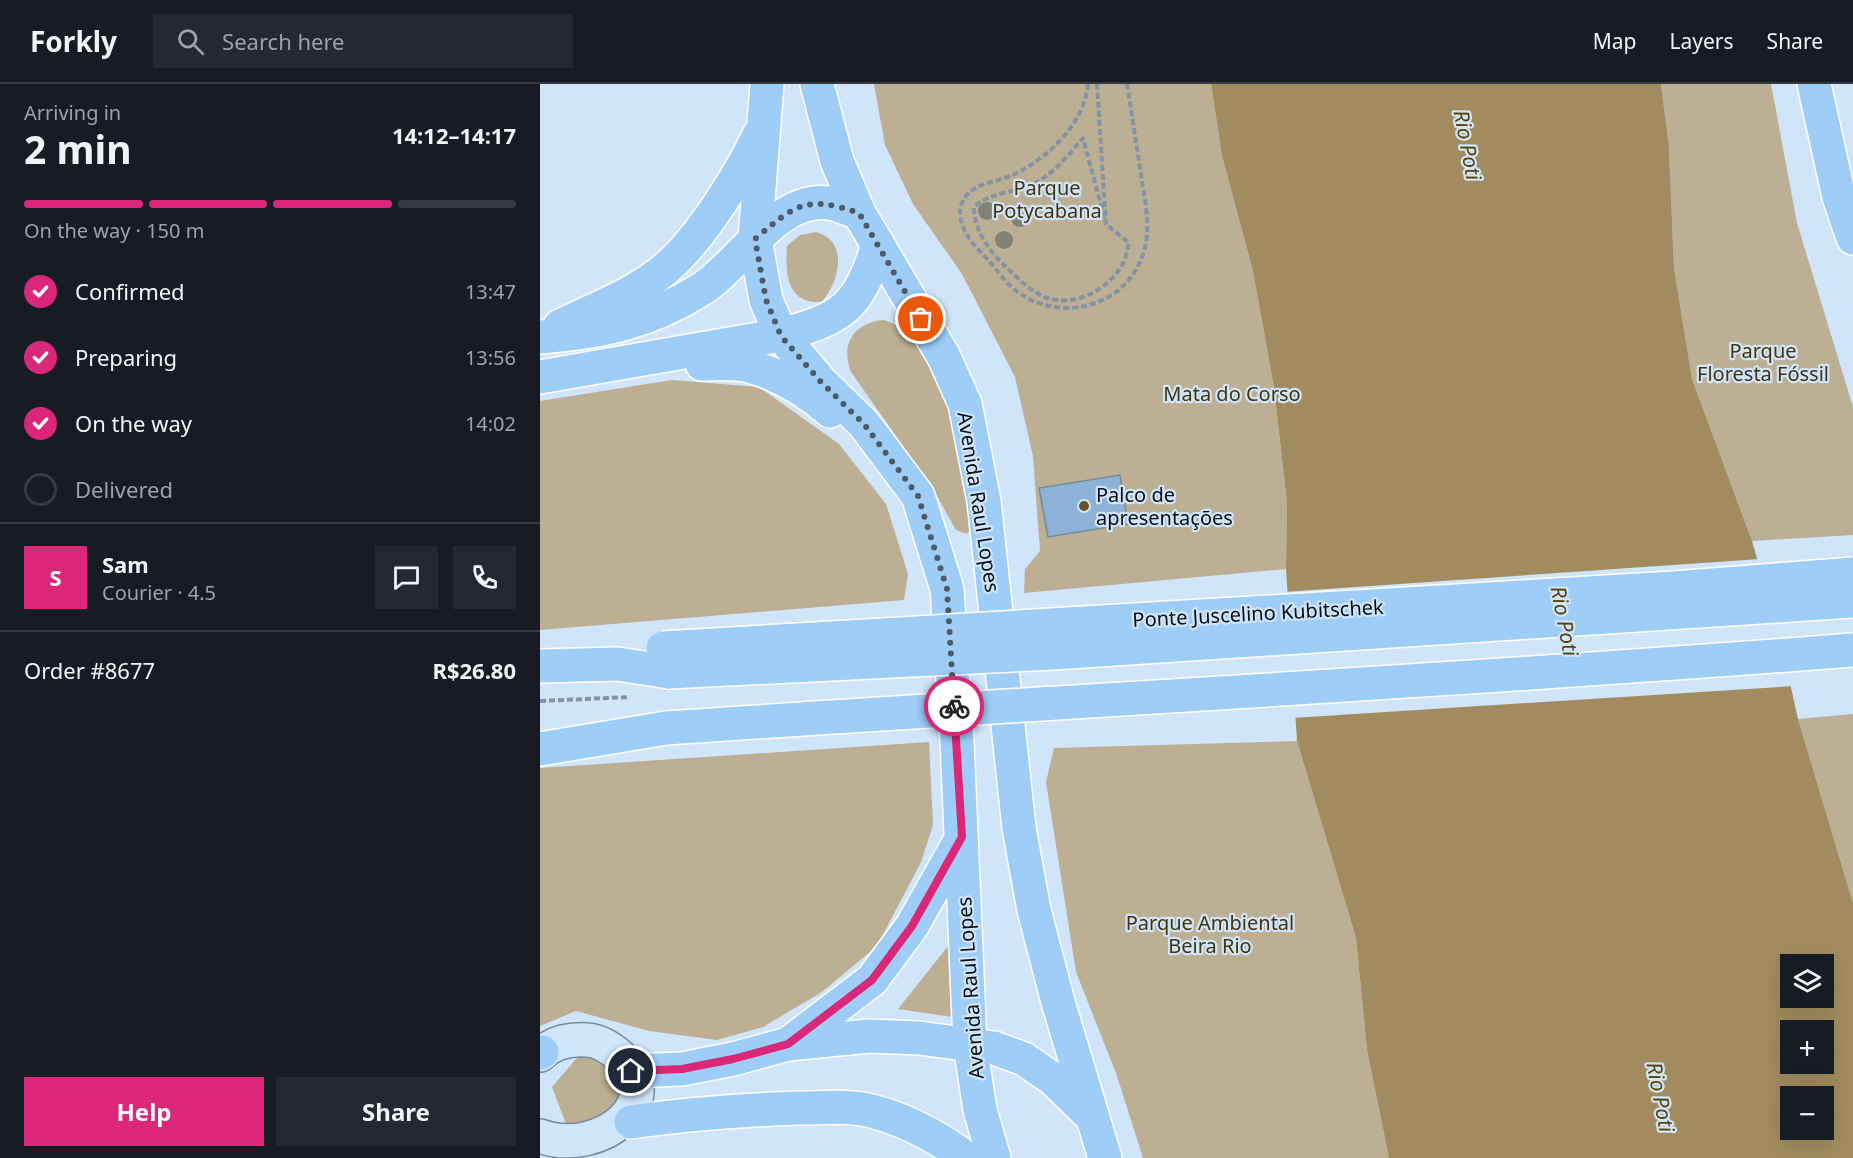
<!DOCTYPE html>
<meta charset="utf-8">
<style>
body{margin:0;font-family:"Noto Sans",sans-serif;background:#242831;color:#f1f3f6;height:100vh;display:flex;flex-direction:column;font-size:22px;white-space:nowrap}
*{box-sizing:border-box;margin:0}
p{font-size:20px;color:#9ea1a6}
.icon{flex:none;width:33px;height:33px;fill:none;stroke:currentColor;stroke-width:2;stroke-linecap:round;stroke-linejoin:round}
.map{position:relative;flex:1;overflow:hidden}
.details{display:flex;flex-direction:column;background:#171b24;width:540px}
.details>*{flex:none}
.controls{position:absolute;left:1240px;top:870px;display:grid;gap:12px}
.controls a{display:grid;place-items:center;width:54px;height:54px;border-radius:0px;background:#171b24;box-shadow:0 6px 24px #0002;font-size:30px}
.pin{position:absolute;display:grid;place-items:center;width:51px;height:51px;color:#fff;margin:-26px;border:3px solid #fff;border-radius:50%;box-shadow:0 2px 6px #0007}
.courier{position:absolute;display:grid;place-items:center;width:60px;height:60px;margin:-30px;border:4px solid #db2777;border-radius:50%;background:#fff;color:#222;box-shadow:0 2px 8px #0007}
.summary em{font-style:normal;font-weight:700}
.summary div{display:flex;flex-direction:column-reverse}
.summary{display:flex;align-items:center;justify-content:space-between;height:102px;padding:0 24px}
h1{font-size:39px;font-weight:700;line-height:45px}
.bar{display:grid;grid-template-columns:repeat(4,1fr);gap:9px 6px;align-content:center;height:72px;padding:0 24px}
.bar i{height:8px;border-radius:4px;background:#363941}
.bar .on{background:#db2777}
.bar p{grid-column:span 4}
.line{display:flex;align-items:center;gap:15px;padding:0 24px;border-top:2px solid #363941}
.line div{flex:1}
.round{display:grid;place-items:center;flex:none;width:63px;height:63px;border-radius:0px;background:#242831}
ol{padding:0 24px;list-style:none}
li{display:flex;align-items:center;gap:18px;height:66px}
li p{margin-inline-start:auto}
li .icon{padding:6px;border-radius:50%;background:#db2777;color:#fff;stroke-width:4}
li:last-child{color:#9ea1a6}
li i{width:33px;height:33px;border:3px solid #363941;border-radius:50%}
.button{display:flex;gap:12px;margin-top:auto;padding:12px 24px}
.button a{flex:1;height:69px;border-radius:0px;background:#db2777;color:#fff;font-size:24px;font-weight:700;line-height:69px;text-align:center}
.button a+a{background:#242831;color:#f1f3f6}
header{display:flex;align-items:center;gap:36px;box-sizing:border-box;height:84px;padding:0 30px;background:#171b24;border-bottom:2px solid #363941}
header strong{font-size:28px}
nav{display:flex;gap:33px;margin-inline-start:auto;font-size:21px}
.search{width:420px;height:54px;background:#242831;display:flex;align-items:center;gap:15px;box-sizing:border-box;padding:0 21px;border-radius:0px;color:#9ea1a6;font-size:22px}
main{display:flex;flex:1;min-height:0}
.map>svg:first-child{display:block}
</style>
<header>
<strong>Forkly</strong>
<div class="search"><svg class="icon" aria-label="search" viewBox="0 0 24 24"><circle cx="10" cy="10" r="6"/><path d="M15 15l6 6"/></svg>Search here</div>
<nav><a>Map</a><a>Layers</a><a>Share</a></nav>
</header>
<main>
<section class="details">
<div class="summary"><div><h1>2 min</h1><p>Arriving in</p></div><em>14:12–14:17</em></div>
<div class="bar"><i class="on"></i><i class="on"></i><i class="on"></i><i></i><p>On the way · 150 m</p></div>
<ol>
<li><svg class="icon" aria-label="check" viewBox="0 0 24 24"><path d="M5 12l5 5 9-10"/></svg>Confirmed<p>13:47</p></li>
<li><svg class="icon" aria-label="check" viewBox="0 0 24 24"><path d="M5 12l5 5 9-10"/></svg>Preparing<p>13:56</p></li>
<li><svg class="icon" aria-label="check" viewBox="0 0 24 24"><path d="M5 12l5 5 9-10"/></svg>On the way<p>14:02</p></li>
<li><i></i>Delivered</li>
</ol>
<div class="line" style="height:108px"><b class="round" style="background:#db2777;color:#fff">S</b><div><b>Sam</b><p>Courier · 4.5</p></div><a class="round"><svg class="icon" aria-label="chat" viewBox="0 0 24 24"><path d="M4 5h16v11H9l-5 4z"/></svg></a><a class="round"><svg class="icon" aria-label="phone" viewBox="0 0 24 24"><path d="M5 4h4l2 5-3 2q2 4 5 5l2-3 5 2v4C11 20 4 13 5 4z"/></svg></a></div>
<div class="line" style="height:78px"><div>Order #8677</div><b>R$26.80</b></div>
<div class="button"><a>Help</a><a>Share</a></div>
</section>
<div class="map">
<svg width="1313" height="1074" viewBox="0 0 1313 1074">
<rect width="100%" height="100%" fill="#d0e5fa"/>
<g fill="#bcaf93">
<polygon points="334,0 671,0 682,72 713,187 734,304 747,419 746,485 484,509 485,485 500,467 493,372 475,293 422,190 373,120 345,61"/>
<polygon points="1121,0 1231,0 1257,139 1313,323 1313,451 1212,457 1152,295 1134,184 1129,63"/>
<path d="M276,148C310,157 299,200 281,218C247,220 245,190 247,162L260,151Z"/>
<path d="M343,236C406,251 426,389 432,444L427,450L416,446L392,403L311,288C300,260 314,239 343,236Z"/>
<polygon points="132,296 219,303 299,360 346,420 368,490 364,516 0,546 0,317"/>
<polygon points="1313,630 1313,819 1258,635"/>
<polygon points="757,657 816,854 827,966 849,1074 603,1074 576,989 536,888 506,698 514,664"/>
<polygon points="389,658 393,741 381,778 337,862 282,908 223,943 177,956 109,947 36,927 0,942 0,684"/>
<polygon points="409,861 412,933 358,925"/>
<polygon points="42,968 73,980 88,1011 60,1048 26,1040 12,1003"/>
</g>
<path fill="#a28c5f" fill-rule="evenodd" d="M671,0H1121L1129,63L1134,184L1152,295L1212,457L1240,554L1258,635L1313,819V1074H849L827,966L816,854L757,657L746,485L747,419L734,304L713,187L682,72ZM1251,880H1284V914H1251ZM1251,946H1284V980H1251ZM1251,1012H1284V1046H1251Z"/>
<polygon fill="#d0e5fa" points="1220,475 1254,602 752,634 744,508"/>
<polygon fill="#8cb2d7" stroke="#75899c" stroke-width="1.5" points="580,391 588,440 508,453 499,404"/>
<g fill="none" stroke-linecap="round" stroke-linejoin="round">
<defs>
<path id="secondary" d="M0,971C13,958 29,955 46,956C57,956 67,962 75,968C135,1015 60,1074 0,1052"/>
<g id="primary">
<polyline points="227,0 215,155 226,216 241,251 280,297 324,340 378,412 407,505 417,656 430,960 440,1026 454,1074"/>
<polyline points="277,0 297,77 319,129 404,273 425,320 444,417 479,744 494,826 518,918 565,1074"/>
<polyline points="1274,0 1299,113 1313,154"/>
<path d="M20,242C59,223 104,207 135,176C165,147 201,89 219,51"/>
<path d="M0,253C60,248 108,239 160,206C200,182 236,112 289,119C299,120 309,126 319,129"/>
<path d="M162,280C177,280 195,278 209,282C238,290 267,307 290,327"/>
<path d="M0,293L241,251C303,234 318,224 338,161"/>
<polyline points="0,582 78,580 129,588"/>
<polyline points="0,665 126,644"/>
<polyline points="248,960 332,896 372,842 421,755"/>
<polyline points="0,969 2,968"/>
<polyline points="91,987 142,985 193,975 248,960 329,952 379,954 454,964 484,975 513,995 549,1030"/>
<path d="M91,1038C147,1030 202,1026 259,1024C282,1024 310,1021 332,1027C366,1036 398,1053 426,1074"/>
</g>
</defs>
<use href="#secondary" stroke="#798c9f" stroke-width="36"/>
<use href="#primary" stroke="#fff" stroke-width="36"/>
<g stroke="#8594a4" stroke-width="4" stroke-dasharray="6 3" stroke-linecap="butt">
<path d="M548,0C545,38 510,72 477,89C463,97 444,97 431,107C425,111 421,119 420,126C419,147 435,162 448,176C457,186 467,201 479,209C528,242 596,218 606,158C610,136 604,112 601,90C596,60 592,30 587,0"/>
<path d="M557,0L566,140L589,159C587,166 586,175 582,181C569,204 538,222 511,215C493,211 479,195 466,183C450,168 433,145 434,123C451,107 479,109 499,97C516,87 530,69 543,54L566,140"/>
<polyline points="0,617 90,613"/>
</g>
<use href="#secondary" stroke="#cfe6fb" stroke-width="33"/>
<use href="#primary" stroke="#9ecdf8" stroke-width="33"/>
<defs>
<g id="primary-bridge">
<polyline points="123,564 1133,504 1313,490"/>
<polyline points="129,588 513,569 1313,517"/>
<path d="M126,644C522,617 918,597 1313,566"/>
</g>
</defs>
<use href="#primary-bridge" stroke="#fff" stroke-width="36" stroke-linecap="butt"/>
<use href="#primary-bridge" stroke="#9ecdf8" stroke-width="33"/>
</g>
<g fill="#828377">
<circle cx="447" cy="127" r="9"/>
<circle cx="480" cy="134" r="9"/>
<circle cx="464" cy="156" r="9"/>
</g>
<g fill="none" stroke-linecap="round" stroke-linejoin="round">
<path stroke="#4e5a65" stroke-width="6" stroke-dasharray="0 10.8" d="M381,235L319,129C266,111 256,120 215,155L226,216L241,252L280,297L324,340L378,412L407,505L414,622"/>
<polyline stroke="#db2777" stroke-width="8" points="91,987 142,985 193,975 248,960 332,896 372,842 422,753 414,622"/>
</g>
<circle fill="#685322" stroke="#d0e5fa" stroke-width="2" cx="544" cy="422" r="6"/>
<g text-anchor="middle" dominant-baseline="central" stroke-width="4.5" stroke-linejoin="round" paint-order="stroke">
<g font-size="20" fill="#43330c" stroke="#d0e5fa">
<text x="507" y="103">Parque<tspan x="507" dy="23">Potycabana</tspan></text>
<text x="1223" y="266">Parque<tspan x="1223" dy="23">Floresta Fóssil</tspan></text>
<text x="692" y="309">Mata do Corso</text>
<text x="670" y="838">Parque Ambiental<tspan x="670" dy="23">Beira Rio</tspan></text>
</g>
<g font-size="20" fill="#080f15" stroke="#d0e5fa" text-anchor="start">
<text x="556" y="410">Palco de<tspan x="556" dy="23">apresentações</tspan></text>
</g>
<g font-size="20" fill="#080f15" stroke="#d0e5fa">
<text transform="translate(439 418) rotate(81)">Avenida Raul Lopes</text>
<text transform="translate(718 529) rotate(-3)">Ponte Juscelino Kubitschek</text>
<text transform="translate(430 904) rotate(-94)">Avenida Raul Lopes</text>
</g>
<g font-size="21" font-style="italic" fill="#5a4306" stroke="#d0e5fa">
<text transform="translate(928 61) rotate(79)">Rio Poti</text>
<text transform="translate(1025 537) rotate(79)">Rio Poti</text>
<text transform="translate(1121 1013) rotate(79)">Rio Poti</text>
</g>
</g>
</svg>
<div class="controls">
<a><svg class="icon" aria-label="layers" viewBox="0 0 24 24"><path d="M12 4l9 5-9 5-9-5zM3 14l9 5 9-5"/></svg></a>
<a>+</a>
<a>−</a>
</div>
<div class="pin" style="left:381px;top:235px;background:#ea580c"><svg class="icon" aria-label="bag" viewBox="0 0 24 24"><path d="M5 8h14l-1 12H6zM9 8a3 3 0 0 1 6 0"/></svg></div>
<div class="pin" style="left:91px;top:987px;background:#1f2937"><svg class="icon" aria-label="home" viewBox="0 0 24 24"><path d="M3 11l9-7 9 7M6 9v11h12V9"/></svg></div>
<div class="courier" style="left:414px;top:622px"><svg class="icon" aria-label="bike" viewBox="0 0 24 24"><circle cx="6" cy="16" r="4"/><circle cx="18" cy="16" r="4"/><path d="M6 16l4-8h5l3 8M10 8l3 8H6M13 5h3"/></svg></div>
</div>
</main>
